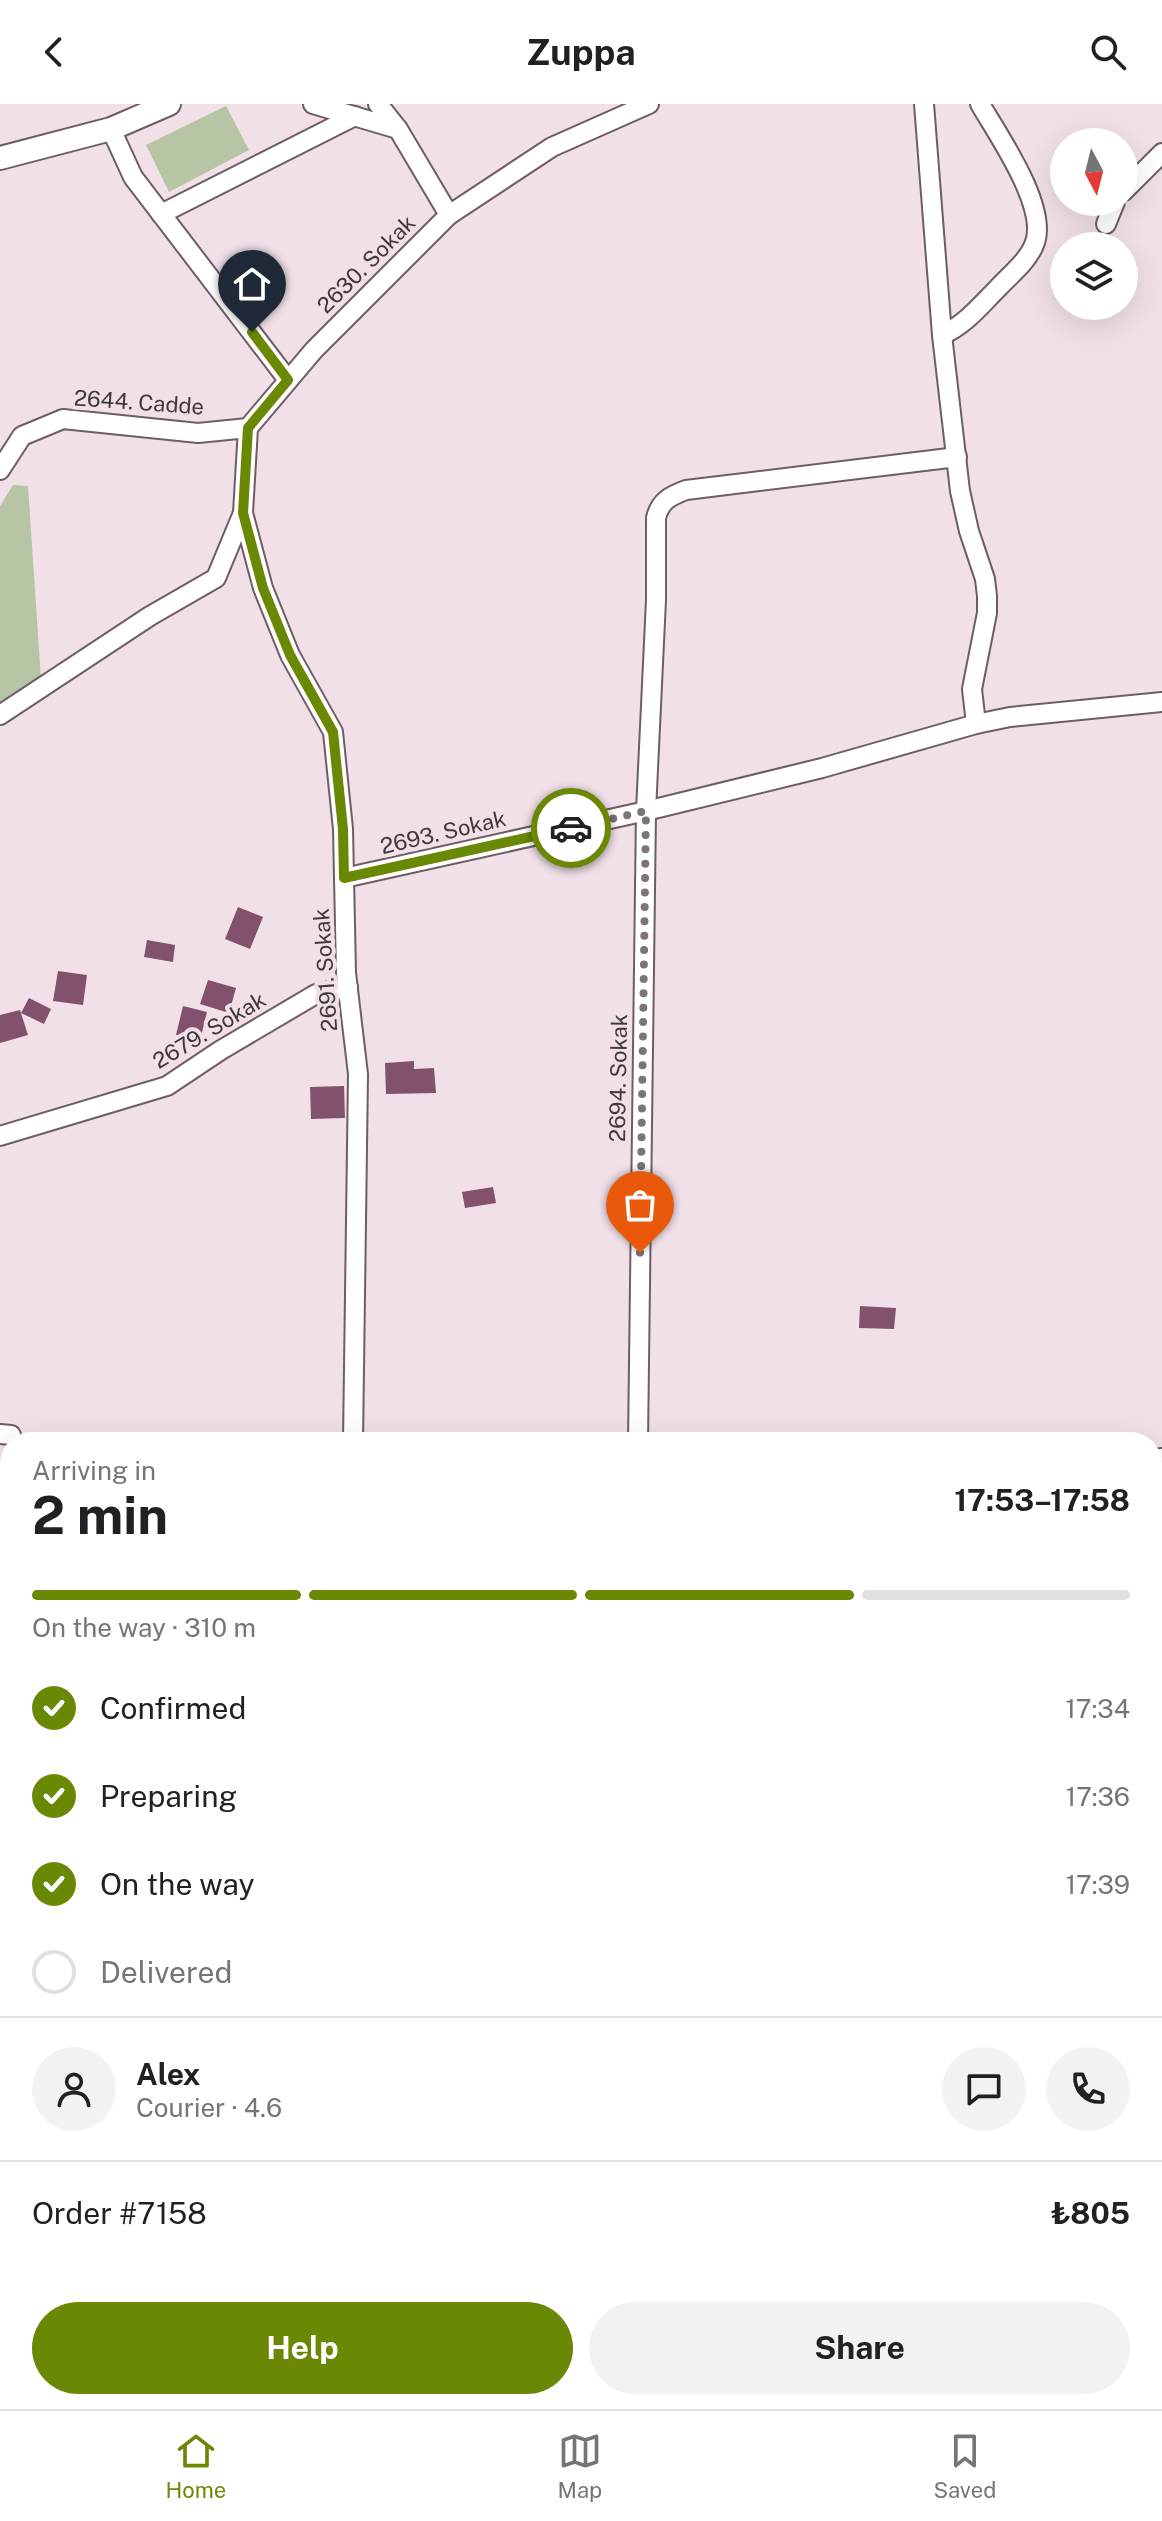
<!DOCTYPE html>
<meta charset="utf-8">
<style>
body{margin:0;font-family:"Public Sans",sans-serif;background:#f2f2f2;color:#202124;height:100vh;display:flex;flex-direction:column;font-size:30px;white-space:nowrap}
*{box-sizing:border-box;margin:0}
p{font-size:26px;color:#757577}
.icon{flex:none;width:44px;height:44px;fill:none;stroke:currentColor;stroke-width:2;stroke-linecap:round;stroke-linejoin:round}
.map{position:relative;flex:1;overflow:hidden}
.sheet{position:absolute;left:0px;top:1328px;width:1162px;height:978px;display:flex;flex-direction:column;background:#fff;border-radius:32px 32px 0 0;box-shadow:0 8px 32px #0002}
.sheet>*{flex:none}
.needle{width:52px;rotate:173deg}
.buttons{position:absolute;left:1050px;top:24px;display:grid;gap:16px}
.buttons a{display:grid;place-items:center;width:88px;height:88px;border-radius:50%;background:#fff;box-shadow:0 8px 32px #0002;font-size:40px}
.pin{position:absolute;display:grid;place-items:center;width:68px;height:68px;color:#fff;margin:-82px -34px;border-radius:50% 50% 50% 0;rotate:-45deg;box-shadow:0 0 8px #0007}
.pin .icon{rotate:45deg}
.courier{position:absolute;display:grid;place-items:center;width:80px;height:80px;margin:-40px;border:6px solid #6a8803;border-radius:50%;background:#fff;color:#222;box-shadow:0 2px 10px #0007}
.summary em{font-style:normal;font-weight:700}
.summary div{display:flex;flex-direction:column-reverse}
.summary{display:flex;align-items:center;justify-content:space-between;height:136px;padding:0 32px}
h1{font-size:52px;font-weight:700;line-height:60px}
.bar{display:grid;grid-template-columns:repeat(4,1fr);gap:12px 8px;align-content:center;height:96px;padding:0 32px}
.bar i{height:10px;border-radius:6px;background:#e0e0e0}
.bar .current{background:#6a8803}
.bar p{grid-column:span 4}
.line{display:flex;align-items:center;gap:20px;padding:0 32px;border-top:2px solid #e0e0e0}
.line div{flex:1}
.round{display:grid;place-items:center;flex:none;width:84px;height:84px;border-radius:42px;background:#f2f2f2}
ol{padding:0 32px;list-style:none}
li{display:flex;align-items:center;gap:24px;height:88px}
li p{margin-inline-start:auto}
li .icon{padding:8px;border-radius:50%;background:#6a8803;color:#fff;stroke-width:4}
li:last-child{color:#757577}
li i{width:44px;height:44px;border:4px solid #e0e0e0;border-radius:50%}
.action{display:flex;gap:16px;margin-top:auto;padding:16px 32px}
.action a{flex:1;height:92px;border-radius:48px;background:#6a8803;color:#fff;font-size:32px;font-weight:700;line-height:92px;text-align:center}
.action a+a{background:#f2f2f2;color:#202124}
header{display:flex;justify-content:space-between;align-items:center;height:104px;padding:0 32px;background:#fff;font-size:36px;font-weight:700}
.menu{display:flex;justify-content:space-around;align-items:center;height:112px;border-top:2px solid #e0e0e0;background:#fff;font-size:22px;color:#757577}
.menu a{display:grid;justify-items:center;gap:4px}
.menu .current{color:#6a8803}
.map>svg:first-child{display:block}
</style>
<header><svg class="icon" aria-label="back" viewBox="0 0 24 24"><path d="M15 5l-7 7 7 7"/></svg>Zuppa<svg class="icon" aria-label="search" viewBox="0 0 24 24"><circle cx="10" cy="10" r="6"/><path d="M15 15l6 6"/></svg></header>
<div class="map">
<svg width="1162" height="2305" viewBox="0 0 1162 2305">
<rect width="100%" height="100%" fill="#f1e0e8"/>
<g fill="#b8c5a4">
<polygon points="226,2 249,46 169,88 146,41"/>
<polygon points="13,381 28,382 41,575 0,599 0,402"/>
</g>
<g fill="#82516b">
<polygon points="238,803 263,813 250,845 225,835"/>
<polygon points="147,836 175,841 173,858 144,853"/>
<polygon points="58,867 87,871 83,901 53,897"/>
<polygon points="208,876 236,884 229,909 200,900"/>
<polygon points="29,894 51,905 44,920 21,909"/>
<polygon points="183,902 207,908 200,937 176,931"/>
<polygon points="20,906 28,931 0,939 0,911"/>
<polygon points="414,957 414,965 434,964 436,989 386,990 385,959"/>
<polygon points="344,982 345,1014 311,1015 310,983"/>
<polygon points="493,1083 496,1099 465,1104 462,1088"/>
<polygon points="860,1202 896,1204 894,1225 859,1224"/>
</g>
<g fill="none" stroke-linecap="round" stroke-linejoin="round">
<defs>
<g id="minor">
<polyline points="313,0 398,25 449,111"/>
<polyline points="378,0 398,25"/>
<polyline points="924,0 942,231 960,387 969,427 985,475 987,492 987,509 972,585 976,620"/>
<polyline points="111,25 133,73 288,276"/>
<polyline points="1124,87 1162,49"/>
<polyline points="161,110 355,12"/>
<polyline points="1106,120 1115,98"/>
<path d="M942,231C965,221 980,202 998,184C1010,171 1027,158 1034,141C1050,105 998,31 980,0"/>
<polyline points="0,366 22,332 63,315 198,329 248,324"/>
<polyline points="243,409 263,484 290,551 333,628 343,725 346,869 358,970 353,1338"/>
<polyline points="0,611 150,512 216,474 243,409 248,324 314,246 449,111 552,43 649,0"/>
<polyline points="344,774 646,707 822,664 976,620 1010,613 1162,598"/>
<polyline points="0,1032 167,982 221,946 316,890 348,883"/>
<polyline points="0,1330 11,1331"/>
<path d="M638,1338L646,707L656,496V414C660,397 670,392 686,386L957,353"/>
<polyline points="1152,1355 1162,1354"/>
<polyline points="0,1451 10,1450"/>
<polyline points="1152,1507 1162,1506"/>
<polyline points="0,1545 10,1544"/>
<polyline points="0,1634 10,1634"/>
<polyline points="0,1958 10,1956"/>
<polyline points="0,2239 10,2238"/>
<polyline points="129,2305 190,2296"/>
<polyline points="494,2305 498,2296"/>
</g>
<polyline id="major" points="0,54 111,25 169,0"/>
</defs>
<use href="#minor" stroke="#6d5e66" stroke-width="22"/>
<use href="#major" stroke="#6d5e66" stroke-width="26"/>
<use href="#minor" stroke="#fff" stroke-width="18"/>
<use href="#major" stroke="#fff" stroke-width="22"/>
</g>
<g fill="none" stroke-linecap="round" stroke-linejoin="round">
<polyline stroke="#7e7378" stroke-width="8" stroke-dasharray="0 14.4" points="571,724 646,707 640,1149"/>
<polyline stroke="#6a8803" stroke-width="10" points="252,228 288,276 248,324 243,409 263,484 290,551 333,628 343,725 344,774 571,724"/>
</g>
<g text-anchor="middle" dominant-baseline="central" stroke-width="8" stroke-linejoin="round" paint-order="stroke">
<g font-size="22" fill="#40393c" stroke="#f1e0e8">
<text transform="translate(366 160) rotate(-45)">2630. Sokak</text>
<text transform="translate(139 298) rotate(4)">2644. Cadde</text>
<text transform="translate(443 728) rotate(-13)">2693. Sokak</text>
<text transform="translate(325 866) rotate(-94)">2691. Sokak</text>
<text transform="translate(209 926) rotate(-31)">2679. Sokak</text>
<text transform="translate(618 974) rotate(-89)">2694. Sokak</text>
</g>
</g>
</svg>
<div class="buttons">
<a><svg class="needle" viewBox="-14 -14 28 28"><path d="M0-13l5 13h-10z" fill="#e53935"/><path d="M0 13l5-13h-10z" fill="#757577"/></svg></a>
<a><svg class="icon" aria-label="layers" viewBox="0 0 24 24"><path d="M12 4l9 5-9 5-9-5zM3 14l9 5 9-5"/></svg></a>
</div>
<div class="pin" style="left:640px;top:1149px;background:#ea580c"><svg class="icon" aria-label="bag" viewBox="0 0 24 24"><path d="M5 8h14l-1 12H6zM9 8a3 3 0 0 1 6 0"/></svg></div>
<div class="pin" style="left:252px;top:228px;background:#1f2937"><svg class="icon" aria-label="home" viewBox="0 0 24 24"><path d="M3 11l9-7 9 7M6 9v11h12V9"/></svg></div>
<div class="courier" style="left:571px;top:724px"><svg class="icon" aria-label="car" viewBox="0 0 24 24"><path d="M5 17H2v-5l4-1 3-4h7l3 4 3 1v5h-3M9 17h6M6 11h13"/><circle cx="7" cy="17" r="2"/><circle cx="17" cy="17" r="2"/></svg></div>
<section class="sheet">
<div class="summary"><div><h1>2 min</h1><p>Arriving in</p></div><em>17:53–17:58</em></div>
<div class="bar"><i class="current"></i><i class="current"></i><i class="current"></i><i></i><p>On the way · 310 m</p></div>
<ol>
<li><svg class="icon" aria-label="check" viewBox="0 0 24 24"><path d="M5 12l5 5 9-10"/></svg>Confirmed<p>17:34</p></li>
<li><svg class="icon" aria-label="check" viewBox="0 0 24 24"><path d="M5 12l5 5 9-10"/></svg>Preparing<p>17:36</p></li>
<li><svg class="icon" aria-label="check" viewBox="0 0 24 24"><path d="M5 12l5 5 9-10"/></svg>On the way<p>17:39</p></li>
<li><i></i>Delivered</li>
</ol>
<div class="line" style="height:144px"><a class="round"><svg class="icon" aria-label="person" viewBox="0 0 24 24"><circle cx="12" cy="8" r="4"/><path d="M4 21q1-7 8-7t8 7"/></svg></a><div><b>Alex</b><p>Courier · 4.6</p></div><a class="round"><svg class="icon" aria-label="chat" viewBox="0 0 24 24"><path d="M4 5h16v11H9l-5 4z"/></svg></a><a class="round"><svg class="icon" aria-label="phone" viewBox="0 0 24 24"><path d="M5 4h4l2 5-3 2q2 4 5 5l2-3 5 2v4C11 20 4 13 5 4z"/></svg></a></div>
<div class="line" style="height:104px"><div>Order #7158</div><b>₺805</b></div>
<div class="action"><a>Help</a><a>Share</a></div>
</section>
</div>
<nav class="menu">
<a class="current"><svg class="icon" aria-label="home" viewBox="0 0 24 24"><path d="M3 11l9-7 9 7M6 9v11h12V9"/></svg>Home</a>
<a><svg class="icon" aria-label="map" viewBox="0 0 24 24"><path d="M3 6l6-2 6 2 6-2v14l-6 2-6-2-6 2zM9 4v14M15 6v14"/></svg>Map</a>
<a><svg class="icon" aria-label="saved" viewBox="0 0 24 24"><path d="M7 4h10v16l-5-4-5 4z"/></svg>Saved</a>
</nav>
